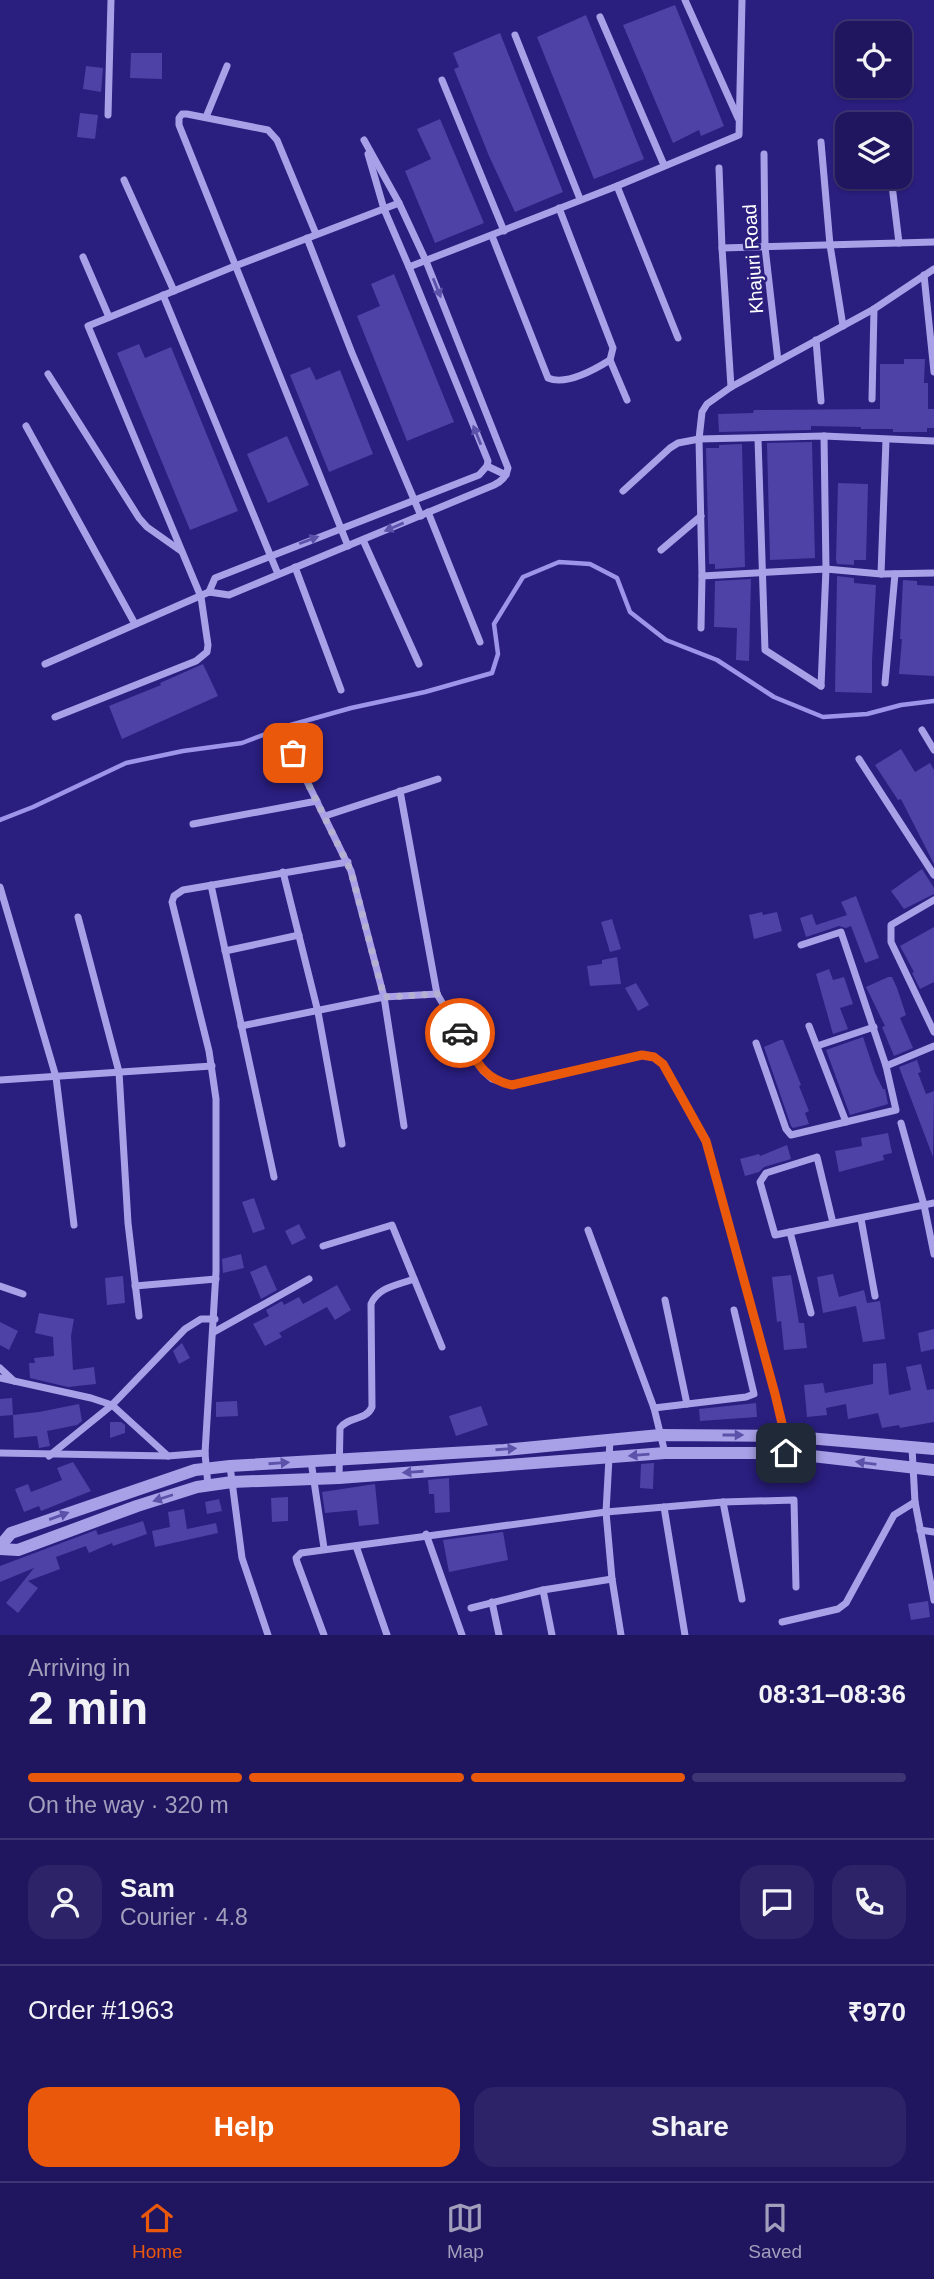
<!DOCTYPE html>
<meta charset="utf-8">
<style>
body{margin:0;font-family:Arial,sans-serif;background:#2d2368;color:#f1f3f6;height:100vh;display:flex;flex-direction:column;font-size:26px;white-space:nowrap}
*{box-sizing:border-box;margin:0}
p{font-size:23px;color:#a29fbd}
.icon{flex:none;width:38px;height:38px;fill:none;stroke:currentColor;stroke-width:2;stroke-linecap:round;stroke-linejoin:round}
.map{position:relative;height:1635px;overflow:hidden}
.side{display:flex;flex-direction:column;background:#20165f;flex:1}
.side>*{flex:none}
.controls{position:absolute;left:835px;top:21px;display:grid;gap:14px}
.controls a{display:grid;place-items:center;width:77px;height:77px;border-radius:14px;background:#20165f;box-shadow:0 2px 5px #0004,0 0 0 2px #3d3574;font-size:35px}
.pin{position:absolute;display:grid;place-items:center;width:60px;height:60px;color:#fff;margin:-30px;border-radius:14px;box-shadow:0 4px 10px #0006}
.courier{position:absolute;display:grid;place-items:center;width:70px;height:70px;margin:-35px;border:5px solid #ea580c;border-radius:50%;background:#fff;color:#222;box-shadow:0 2px 9px #0007}
.head em{font-style:normal;font-weight:800}
.head div{display:flex;flex-direction:column-reverse}
.head{display:flex;align-items:center;justify-content:space-between;height:119px;padding:0 28px}
h1{font-size:46px;font-weight:800;line-height:52px}
.bar{display:grid;grid-template-columns:repeat(4,1fr);gap:10px 7px;align-content:center;height:84px;padding:0 28px}
.bar i{height:9px;border-radius:5px;background:#3d3574}
.bar .current{background:#ea580c}
.bar p{grid-column:span 4}
.line{display:flex;align-items:center;gap:18px;padding:0 28px;border-top:2px solid #3d3574}
.line div{flex:1}
.round{display:grid;place-items:center;flex:none;width:74px;height:74px;border-radius:21px;background:#2d2368}
.action{display:flex;gap:14px;margin-top:auto;padding:14px 28px}
.action a{flex:1;height:80px;border-radius:21px;background:#ea580c;color:#fff;font-size:28px;font-weight:800;line-height:80px;text-align:center}
.action a+a{background:#2d2368;color:#f1f3f6}
.tab-bar{display:flex;justify-content:space-around;align-items:center;height:98px;border-top:2px solid #3d3574;background:#20165f;font-size:19px;color:#a29fbd}
.tab-bar a{display:grid;justify-items:center;gap:4px}
.tab-bar .current{color:#ea580c}
.map>svg:first-child{display:block}
</style>
<div class="map">
<svg width="934" height="1635" viewBox="0 0 934 1635">
<rect width="100%" height="100%" fill="#2a1e7f"/>
<g fill="none" stroke-linecap="round" stroke-linejoin="round">
<polyline stroke="#9d95ea" stroke-width="4.5" points="0,820 33,807 126,763 183,751 242,743 287,726 351,708 425,692 492,673 498,654 494,624 523,577 559,562 590,564 617,578 630,612 666,640 717,660 774,697 823,717 867,714 901,705 934,701"/>
</g>
<g fill="#4e42a7">
<polygon points="675,5 724,126 701,136 699,130 673,143 623,25"/>
<polygon points="586,15 644,159 594,179 537,37"/>
<polygon points="500,33 563,192 515,212 489,156 454,69 459,67 453,53"/>
<polygon points="131,53 162,53 162,79 130,78"/>
<polygon points="86,66 103,68 101,92 83,89"/>
<polygon points="80,113 98,115 95,139 77,137"/>
<polygon points="440,119 484,223 435,243 405,171 431,159 417,129"/>
<polygon points="394,274 454,422 407,441 357,316 380,306 371,284"/>
<polygon points="139,344 145,358 171,347 238,511 190,530 117,353"/>
<polygon points="904,359 925,359 924,383 928,383 928,409 934,409 934,428 927,428 927,432 893,432 893,429 861,429 861,427 811,426 811,430 719,432 718,414 753,413 754,410 880,409 880,364 904,364"/>
<polygon points="310,367 316,380 340,370 373,454 329,472 290,375"/>
<polygon points="287,436 309,485 268,503 247,454"/>
<polygon points="812,442 815,558 770,560 767,443"/>
<polygon points="742,444 745,567 715,569 715,564 709,564 706,448 719,448 719,445"/>
<polygon points="838,483 868,484 866,560 854,560 854,565 837,564 836,560"/>
<polygon points="837,576 854,578 854,583 876,585 872,661 872,693 835,692"/>
<polygon points="751,579 749,661 736,660 737,628 714,627 715,581"/>
<polygon points="903,580 917,581 917,585 934,586 934,676 899,674 902,639 900,639"/>
<polygon points="203,664 218,696 122,739 109,706 161,685 160,683"/>
<polygon points="901,749 915,772 930,763 934,770 934,864 901,799 898,800 875,765"/>
<polygon points="922,869 934,888 934,894 904,909 891,891"/>
<polygon points="856,896 879,958 865,963 851,926 846,928 839,926 806,937 800,918 812,914 816,925 847,915 841,902"/>
<polygon points="762,912 763,915 777,912 782,931 754,939 749,915"/>
<polygon points="612,919 621,949 610,952 601,922"/>
<polygon points="934,927 934,982 920,989 912,973 914,972 900,946"/>
<polygon points="617,957 621,984 590,986 587,966 602,964 602,960"/>
<polygon points="829,969 833,980 844,977 853,1004 840,1008 848,1029 833,1034 816,974"/>
<polygon points="888,977 892,977 897,988 906,1015 900,1018 913,1048 894,1056 882,1027 885,1026 866,987"/>
<polygon points="636,983 649,1005 638,1011 625,988"/>
<polygon points="863,1037 875,1073 883,1089 885,1089 888,1104 850,1115 826,1050"/>
<polygon points="780,1040 783,1040 801,1085 799,1086 809,1111 805,1113 809,1124 793,1128 791,1126 764,1047"/>
<polygon points="917,1060 921,1072 918,1073 926,1094 934,1091 933,1157 899,1067"/>
<polygon points="888,1133 892,1153 883,1155 884,1160 839,1172 835,1151 862,1146 861,1138"/>
<polygon points="787,1145 791,1159 764,1167 759,1172 745,1176 740,1159 759,1154 760,1156"/>
<polygon points="254,1198 265,1229 253,1233 242,1202"/>
<polygon points="299,1224 306,1238 292,1245 285,1231"/>
<polygon points="241,1254 244,1268 223,1273 222,1259"/>
<polygon points="266,1265 277,1290 261,1299 250,1272"/>
<polygon points="833,1274 839,1297 864,1290 867,1303 880,1301 885,1339 863,1342 856,1306 823,1313 817,1277"/>
<polygon points="791,1275 799,1323 804,1323 807,1348 784,1350 781,1321 777,1322 772,1277"/>
<polygon points="123,1276 125,1303 107,1305 105,1278"/>
<polygon points="337,1285 351,1310 335,1320 327,1307 279,1333 282,1337 265,1346 253,1324 269,1316 266,1310 282,1301 284,1305 299,1297 303,1304"/>
<polygon points="39,1313 74,1319 71,1336 73,1370 94,1367 96,1384 68,1387 30,1378 29,1363 35,1363 34,1358 54,1356 53,1337 35,1333"/>
<polygon points="0,1322 18,1331 9,1350 0,1345"/>
<polygon points="934,1329 934,1349 921,1352 918,1333"/>
<polygon points="182,1343 190,1358 179,1364 173,1351"/>
<polygon points="886,1363 889,1395 911,1390 906,1367 921,1364 927,1390 934,1389 934,1422 900,1428 899,1425 882,1428 878,1413 848,1419 846,1404 826,1408 827,1415 807,1417 804,1385 823,1383 825,1393 873,1384 873,1364"/>
<polygon points="12,1398 13,1415 39,1412 79,1404 82,1421 77,1425 47,1431 50,1446 39,1448 37,1436 14,1438 13,1415 0,1416 0,1399"/>
<polygon points="237,1401 238,1416 216,1417 216,1402"/>
<polygon points="756,1403 757,1417 700,1421 699,1409"/>
<polygon points="481,1406 488,1425 456,1436 449,1416"/>
<polygon points="110,1422 121,1422 125,1425 125,1433 110,1438"/>
<polygon points="73,1462 91,1491 41,1511 39,1506 24,1512 15,1489 28,1484 31,1492 62,1480 57,1468"/>
<polygon points="654,1463 653,1489 640,1488 641,1464"/>
<polygon points="449,1478 450,1512 435,1513 434,1494 429,1494 428,1480"/>
<polygon points="375,1484 379,1524 359,1526 357,1510 325,1513 322,1492"/>
<polygon points="288,1497 288,1521 272,1522 271,1498"/>
<polygon points="219,1499 222,1511 207,1514 205,1502"/>
<polygon points="184,1509 187,1529 216,1523 218,1533 155,1547 152,1531 170,1527 168,1512"/>
<polygon points="143,1521 147,1534 113,1546 112,1543 89,1553 86,1546 56,1557 60,1569 28,1581 38,1588 18,1613 6,1603 34,1568 0,1582 0,1566 96,1530 98,1535"/>
<polygon points="503,1532 508,1560 449,1572 443,1540"/>
<polygon points="928,1601 930,1617 911,1620 908,1604"/>
</g>
<g fill="none" stroke-linecap="round" stroke-linejoin="round">
<g stroke="#a9a1e8" stroke-width="7">
<polyline points="685,0 738,118"/>
<polyline points="600,17 664,165"/>
<polyline points="515,35 580,199"/>
<polyline points="442,80 504,231"/>
<polyline points="108,115 111,0"/>
<polyline points="206,117 227,66"/>
<polyline points="821,142 830,245 843,326"/>
<polyline points="764,154 765,247 778,361"/>
<polyline points="719,168 722,248 731,387"/>
<polyline points="891,177 899,243"/>
<polyline points="124,180 174,291"/>
<polyline points="617,186 678,338"/>
<polyline points="316,234 277,140 268,130 187,114 182,114 179,118 179,125 348,546"/>
<path d="M492,236L548,378C566,386 594,370 610,360L613,348L559,208"/>
<polyline points="307,238 352,353 421,516"/>
<polyline points="722,248 934,242"/>
<polyline points="83,257 109,317"/>
<polyline points="409,267 617,186 739,135 742,0"/>
<polyline points="924,275 934,372"/>
<polyline points="163,295 278,574"/>
<polyline points="816,340 821,401"/>
<polyline points="610,360 627,400"/>
<polyline points="48,374 139,518 147,527 181,551"/>
<polyline points="872,399 874,309"/>
<polyline points="26,426 135,624"/>
<polyline points="758,439 765,650 821,686"/>
<polyline points="487,466 506,475"/>
<polyline points="623,491 670,448 678,443 699,439 824,436 934,441"/>
<polyline points="428,512 480,642"/>
<polyline points="363,540 419,664"/>
<polyline points="661,550 701,516"/>
<polyline points="295,567 341,690"/>
<polyline points="881,574 886,440"/>
<polyline points="702,576 826,569 881,574 934,573"/>
<polyline points="209,592 215,578 479,475 487,466 488,461 409,267 384,209 368,154"/>
<polyline points="701,628 702,576 699,439 702,412 707,404 731,387 874,309 934,269"/>
<path d="M45,664L209,592L229,595L494,485C502,481 506,477 508,468L426,261L399,203L364,140"/>
<polyline points="885,683 895,574"/>
<polyline points="821,686 826,569 824,436"/>
<polyline points="55,717 196,661 207,652 208,645 201,597 88,326 235,266 399,203"/>
<polyline points="922,730 934,750"/>
<polyline points="293,753 351,871 384,997 404,1126"/>
<polyline points="859,759 934,875"/>
<polyline points="400,791 437,994 483,1071 492,1079 512,1085 642,1055 654,1057 663,1064 706,1141 775,1394 785,1436 786,1453"/>
<polyline points="325,816 438,779"/>
<polyline points="193,824 317,801"/>
<polyline points="283,872 318,1012 342,1144"/>
<polyline points="211,885 274,1177"/>
<polyline points="0,887 56,1077 74,1225"/>
<polyline points="934,900 891,925 891,942 934,1032"/>
<polyline points="78,917 119,1072 128,1223 139,1316"/>
<polyline points="225,951 299,935"/>
<polyline points="241,1026 384,997 437,994"/>
<polyline points="809,1026 846,1122"/>
<polyline points="756,1043 786,1129 791,1135 896,1110 886,1066 841,932 801,945"/>
<polyline points="817,1046 874,1027"/>
<polyline points="886,1066 934,1046"/>
<polyline points="0,1080 212,1066"/>
<polyline points="901,1123 924,1205 934,1254"/>
<polyline points="861,1219 875,1296"/>
<polyline points="833,1223 817,1157 766,1173 760,1182 775,1235 934,1203"/>
<polyline points="588,1230 654,1408 665,1453"/>
<polyline points="790,1232 811,1313"/>
<polyline points="323,1246 392,1225 442,1347"/>
<polyline points="0,1286 23,1294"/>
<polyline points="135,1286 216,1279"/>
<polyline points="665,1300 687,1404"/>
<polyline points="214,1332 309,1279"/>
<polyline points="0,1368 14,1381"/>
<polyline points="0,1378 91,1398 112,1405 168,1456"/>
<polyline points="654,1408 746,1397 754,1394 734,1310"/>
<polyline points="610,1440 606,1512 612,1579 621,1635"/>
<polyline points="912,1448 915,1502 934,1600"/>
<polyline points="0,1453 168,1456 205,1453"/>
<polyline points="49,1456 112,1405 185,1329 201,1319 215,1319"/>
<polyline points="311,1461 324,1548"/>
<polyline points="230,1466 242,1558 268,1635"/>
<path d="M339,1478L340,1428C349,1416 366,1421 372,1407L371,1304C378,1287 398,1285 414,1279"/>
<polyline points="208,1486 205,1453 216,1272 216,1099 209,1051 172,902 174,896 183,890 348,862"/>
<polyline points="723,1502 742,1599"/>
<polyline points="664,1507 685,1635"/>
<polyline points="920,1530 934,1532"/>
<polyline points="426,1534 462,1635"/>
<polyline points="356,1546 387,1635"/>
<polyline points="543,1590 552,1635"/>
<polyline points="492,1602 499,1635"/>
<polyline points="471,1608 543,1590 612,1579"/>
<polyline points="782,1622 838,1609 846,1603 894,1515 915,1502"/>
<polyline points="324,1635 297,1562 296,1558 301,1553 606,1512 723,1502 794,1500 796,1587"/>
</g>
<g stroke="#a9a1e8" stroke-width="12">
<polyline points="0,1546 11,1533 195,1470 230,1466 504,1450 660,1435 785,1436 934,1449"/>
<polyline points="0,1549 18,1550 137,1506 197,1487 232,1482 339,1478 665,1453 786,1453 934,1470"/>
</g>
</g>
<defs><path id="oneway-solid" d="M-6-.8H1V-3.2L6.5 0L1 3.2V.8H-6Z" transform="scale(1.75)"/></defs>
<g fill="#5d52a9">
<use href="#oneway-solid" transform="translate(437 288) rotate(68)"/>
<use href="#oneway-solid" transform="translate(477 435) rotate(-112)"/>
<use href="#oneway-solid" transform="translate(394 527) rotate(157)"/>
<use href="#oneway-solid" transform="translate(309 540) rotate(-21)"/>
<use href="#oneway-solid" transform="translate(733 1435)"/>
<use href="#oneway-solid" transform="translate(506 1449) rotate(-4)"/>
<use href="#oneway-solid" transform="translate(639 1455) rotate(175)"/>
<use href="#oneway-solid" transform="translate(279 1463) rotate(-4)"/>
<use href="#oneway-solid" transform="translate(866 1463) rotate(-173)"/>
<use href="#oneway-solid" transform="translate(413 1472) rotate(176)"/>
<use href="#oneway-solid" transform="translate(163 1498) rotate(162)"/>
<use href="#oneway-solid" transform="translate(59 1516) rotate(-20)"/>
</g>
<g fill="none" stroke-linecap="round" stroke-linejoin="round">
<polyline stroke="#b4b0d2" stroke-width="7" stroke-dasharray="0 12.6" points="293,753 351,871 384,997 438,994 460,1033"/>
<path stroke="#ea580c" stroke-width="9" d="M460,1033C475,1057 481,1079 512,1085L642,1055L654,1057L663,1064L706,1141L775,1394L785,1436L786,1453"/>
</g>
<g text-anchor="middle" dominant-baseline="central" stroke-width="5" stroke-linejoin="round" paint-order="stroke">
<g font-size="19" fill="#fff" stroke="#2a1e7f">
<text transform="translate(753 259) rotate(-94)">Khajuri Road</text>
</g>
</g>
</svg>
<div class="controls">
<a><svg class="icon" aria-label="locate" viewBox="0 0 24 24"><circle cx="12" cy="12" r="6"/><path d="M12 2v4M12 18v4M2 12h4M18 12h4"/></svg></a>
<a><svg class="icon" aria-label="layers" viewBox="0 0 24 24"><path d="M12 4l9 5-9 5-9-5zM3 14l9 5 9-5"/></svg></a>
</div>
<div class="pin" style="left:293px;top:753px;background:#ea580c"><svg class="icon" aria-label="bag" viewBox="0 0 24 24"><path d="M5 8h14l-1 12H6zM9 8a3 3 0 0 1 6 0"/></svg></div>
<div class="pin" style="left:786px;top:1453px;background:#1f2937"><svg class="icon" aria-label="home" viewBox="0 0 24 24"><path d="M3 11l9-7 9 7M6 9v11h12V9"/></svg></div>
<div class="courier" style="left:460px;top:1033px"><svg class="icon" aria-label="car" viewBox="0 0 24 24"><path d="M5 17H2v-5l4-1 3-4h7l3 4 3 1v5h-3M9 17h6M6 11h13"/><circle cx="7" cy="17" r="2"/><circle cx="17" cy="17" r="2"/></svg></div>
</div>
<section class="side">
<div class="head"><div><h1>2 min</h1><p>Arriving in</p></div><em>08:31–08:36</em></div>
<div class="bar"><i class="current"></i><i class="current"></i><i class="current"></i><i></i><p>On the way · 320 m</p></div>
<div class="line" style="height:126px"><a class="round"><svg class="icon" aria-label="person" viewBox="0 0 24 24"><circle cx="12" cy="8" r="4"/><path d="M4 21q1-7 8-7t8 7"/></svg></a><div><b>Sam</b><p>Courier · 4.8</p></div><a class="round"><svg class="icon" aria-label="chat" viewBox="0 0 24 24"><path d="M4 5h16v11H9l-5 4z"/></svg></a><a class="round"><svg class="icon" aria-label="phone" viewBox="0 0 24 24"><path d="M5 4h4l2 5-3 2q2 4 5 5l2-3 5 2v4C11 20 4 13 5 4z"/></svg></a></div>
<div class="line" style="height:91px"><div>Order #1963</div><b>₹970</b></div>
<div class="action"><a>Help</a><a>Share</a></div>
</section>
<nav class="tab-bar">
<a class="current"><svg class="icon" aria-label="home" viewBox="0 0 24 24"><path d="M3 11l9-7 9 7M6 9v11h12V9"/></svg>Home</a>
<a><svg class="icon" aria-label="map" viewBox="0 0 24 24"><path d="M3 6l6-2 6 2 6-2v14l-6 2-6-2-6 2zM9 4v14M15 6v14"/></svg>Map</a>
<a><svg class="icon" aria-label="saved" viewBox="0 0 24 24"><path d="M7 4h10v16l-5-4-5 4z"/></svg>Saved</a>
</nav>
